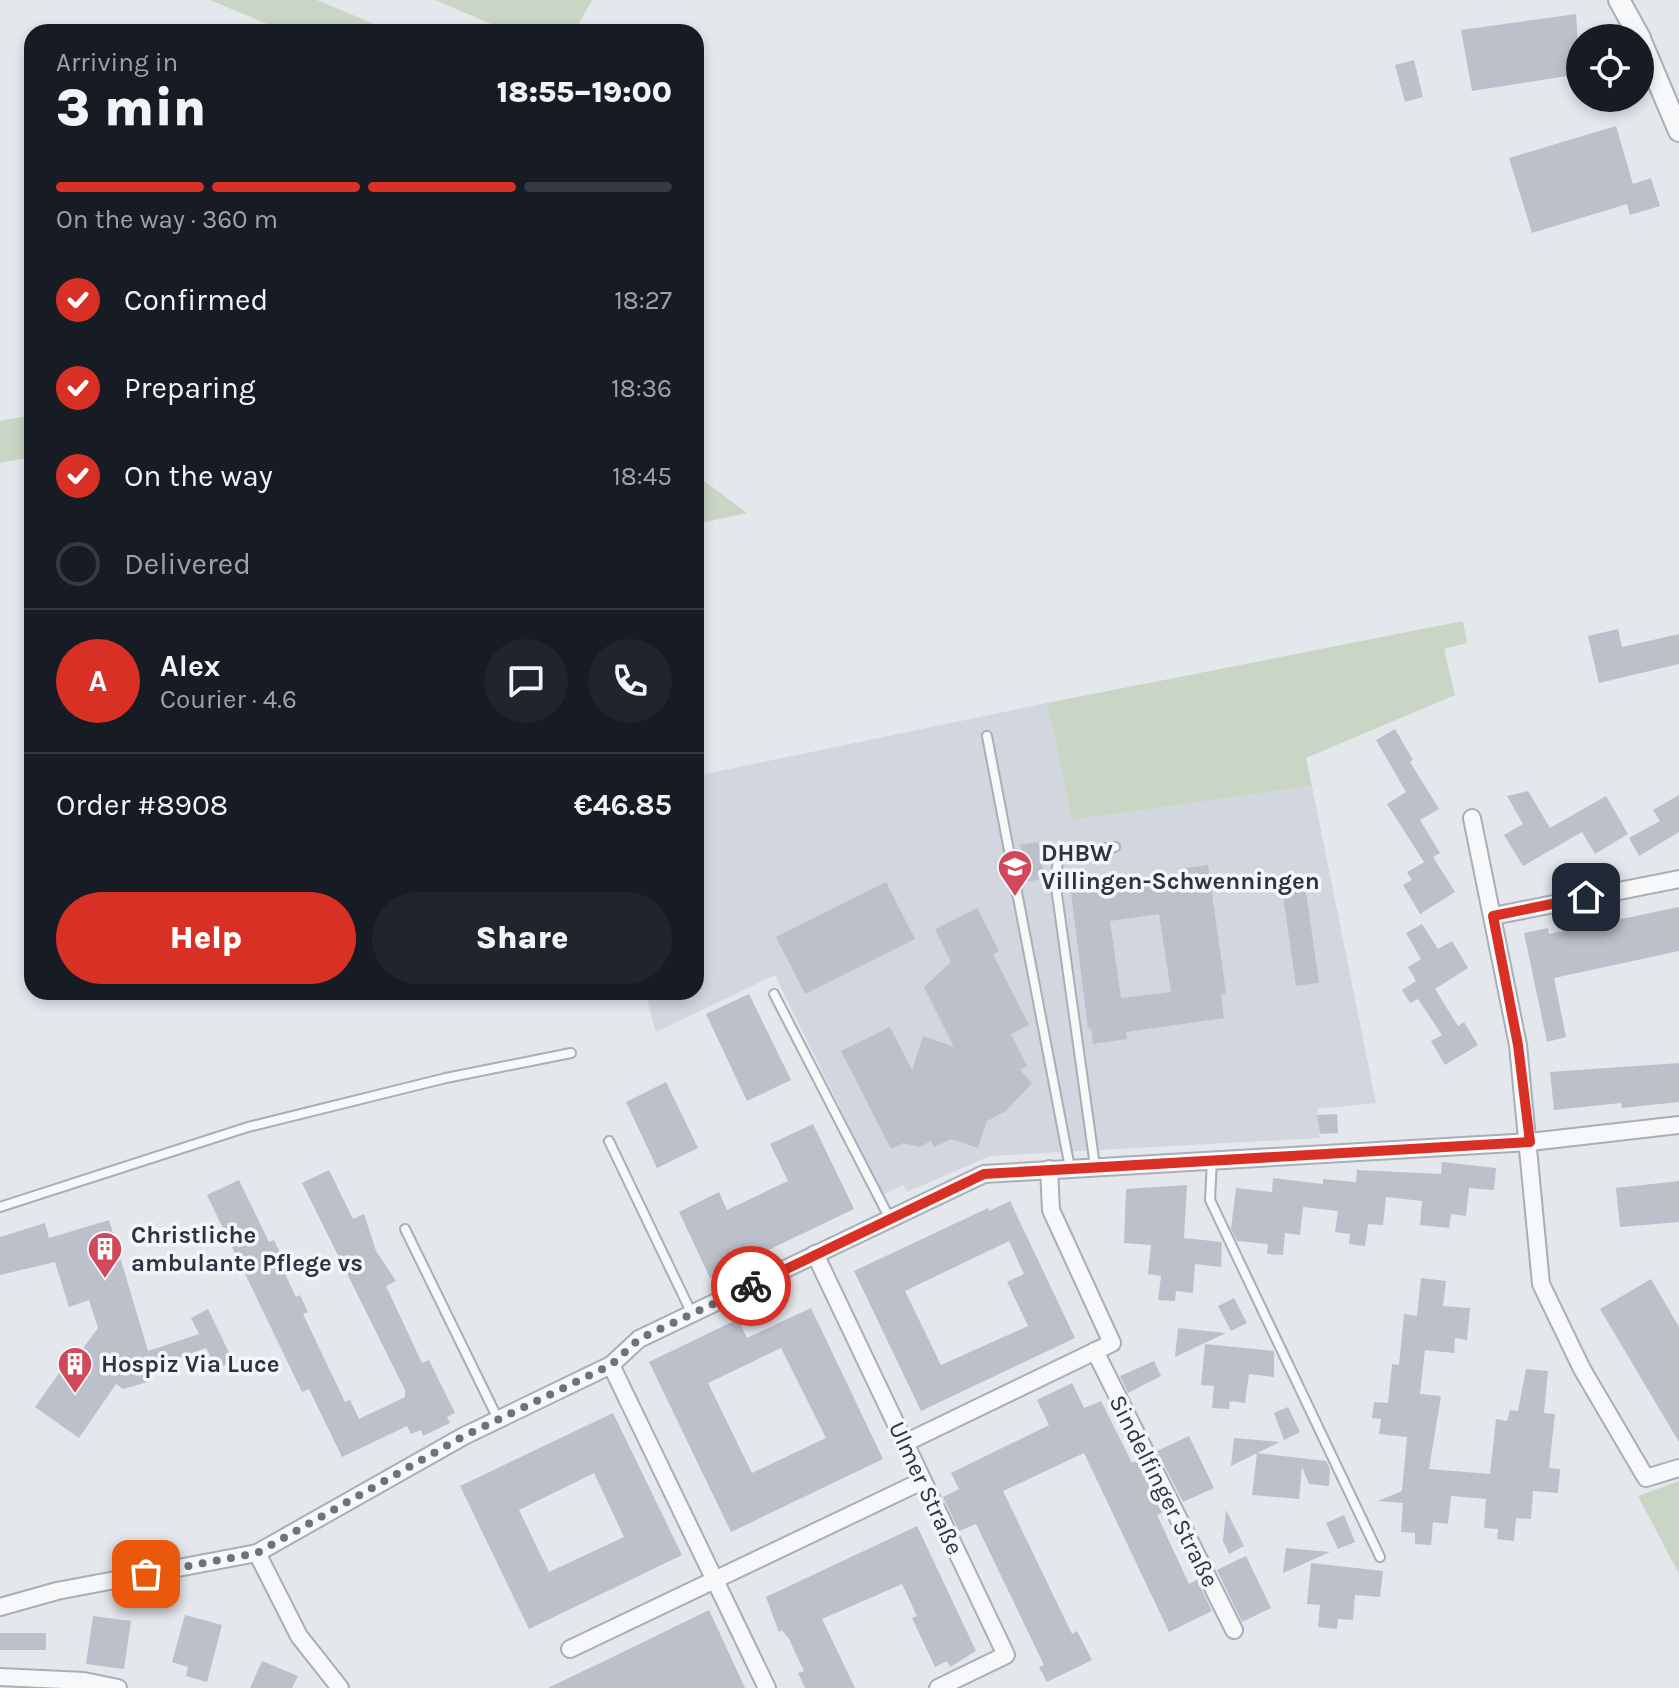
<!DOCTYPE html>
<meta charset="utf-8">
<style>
body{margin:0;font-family:Karla,sans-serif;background:#20242c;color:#f1f3f6;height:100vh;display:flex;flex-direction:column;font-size:30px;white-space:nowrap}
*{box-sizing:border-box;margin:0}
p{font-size:26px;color:#9ea1a6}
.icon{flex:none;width:44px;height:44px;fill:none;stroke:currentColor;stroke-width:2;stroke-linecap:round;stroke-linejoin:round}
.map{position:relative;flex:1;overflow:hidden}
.drawer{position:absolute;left:24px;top:24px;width:680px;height:976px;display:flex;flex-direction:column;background:#171b24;border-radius:24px;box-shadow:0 4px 12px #0003}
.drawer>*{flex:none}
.controls{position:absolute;left:1566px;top:24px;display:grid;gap:16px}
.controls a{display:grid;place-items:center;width:88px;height:88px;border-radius:50%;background:#171b24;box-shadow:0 4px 12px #0003;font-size:40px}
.pin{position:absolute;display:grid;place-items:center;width:68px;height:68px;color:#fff;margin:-34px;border-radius:16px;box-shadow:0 4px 12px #0006}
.courier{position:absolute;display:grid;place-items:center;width:80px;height:80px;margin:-40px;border:6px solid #d93025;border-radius:50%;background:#fff;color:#222;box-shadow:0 2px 10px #0007}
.headline em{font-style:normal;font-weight:800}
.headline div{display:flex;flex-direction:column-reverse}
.headline{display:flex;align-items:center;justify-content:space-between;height:136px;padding:0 32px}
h1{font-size:52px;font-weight:800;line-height:60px}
.bar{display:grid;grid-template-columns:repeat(4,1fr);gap:12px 8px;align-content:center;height:96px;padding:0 32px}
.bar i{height:10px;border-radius:6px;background:#363941}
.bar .active{background:#d93025}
.bar p{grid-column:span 4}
.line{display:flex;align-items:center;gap:20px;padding:0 32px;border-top:2px solid #363941}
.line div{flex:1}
.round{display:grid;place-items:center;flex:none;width:84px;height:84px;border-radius:42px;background:#20242c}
ol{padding:0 32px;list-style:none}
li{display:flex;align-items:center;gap:24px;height:88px}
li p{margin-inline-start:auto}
li .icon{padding:8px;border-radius:50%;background:#d93025;color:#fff;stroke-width:4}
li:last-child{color:#9ea1a6}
li i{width:44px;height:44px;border:4px solid #363941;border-radius:50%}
.button{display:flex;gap:16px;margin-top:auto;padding:16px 32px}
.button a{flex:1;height:92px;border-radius:48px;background:#d93025;color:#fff;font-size:32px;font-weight:800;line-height:92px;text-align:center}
.button a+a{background:#20242c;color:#f1f3f6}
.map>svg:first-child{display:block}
</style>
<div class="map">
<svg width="1679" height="1688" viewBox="0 0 1679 1688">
<rect width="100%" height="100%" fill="#e4e7ec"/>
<polygon fill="#d2d6de" points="1047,703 1072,820 1312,786 1376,1103 1317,1109 1320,1138 990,1156 907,1192 903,1185 883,1195 775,975 656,1032 645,992 696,992 696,776"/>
<g fill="#c9d6c5">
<polygon points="210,0 317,0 393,32 286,32"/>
<polygon points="435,0 592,0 574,32 510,32"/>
<polygon points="32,415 32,457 0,463 0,421"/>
<polygon points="696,475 747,513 696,524"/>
<polygon points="1463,621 1467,643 1444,649 1455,695 1306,758 1312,786 1072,820 1047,703"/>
<polygon points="1679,1481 1679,1574 1638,1496"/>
</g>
<g fill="#bbc0ca" fill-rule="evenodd">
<polygon points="1576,14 1580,74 1472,91 1461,30"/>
<polygon points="1414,60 1423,97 1405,102 1395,65"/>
<polygon points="1616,126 1633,184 1651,178 1660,206 1630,215 1627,204 1532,233 1509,158"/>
<polygon points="1618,629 1622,647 1679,634 1679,664 1599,683 1588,636"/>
<polygon points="1395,729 1413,760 1410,762 1439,809 1420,820 1440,853 1433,857 1455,892 1420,914 1403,885 1412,880 1407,872 1432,858 1424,862 1387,804 1406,792 1376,740"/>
<polygon points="1528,791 1550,828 1606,796 1628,834 1595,854 1582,832 1523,866 1504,835 1523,824 1507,796"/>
<polygon points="1679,795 1679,832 1639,856 1629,838 1660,821 1653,810"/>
<polygon points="1038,842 1045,878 1028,882 1020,845"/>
<path d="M1208,865L1226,993L1221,994L1224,1018L1126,1032L1127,1039L1093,1044L1091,1028L1088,1029L1071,892L1180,877L1178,869ZM1159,914L1171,992L1121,998L1110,921Z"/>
<polygon points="1304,878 1319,983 1296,986 1281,882"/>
<polygon points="886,882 915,939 805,994 776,937"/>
<polygon points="1679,907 1679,951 1554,978 1566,1037 1547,1042 1524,933 1548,928 1549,934"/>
<polygon points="977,908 999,951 993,954 1029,1025 1011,1034 1027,1066 1020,1070 1032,1083 1006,1111 987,1121 978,1148 951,1139 934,1147 931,1141 919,1147 903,1143 891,1149 841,1051 890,1027 912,1070 923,1036 954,1047 924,987 951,962 935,929"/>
<polygon points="1422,924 1438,949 1452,941 1468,968 1435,989 1458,1026 1464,1022 1478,1045 1445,1065 1431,1041 1442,1035 1418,999 1410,1003 1402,990 1416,981 1408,967 1421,959 1406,933"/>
<polygon points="749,994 791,1080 747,1101 706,1014"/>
<polygon points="1679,1063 1679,1102 1622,1108 1621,1103 1554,1110 1550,1072"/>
<polygon points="666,1082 698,1148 657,1168 626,1102"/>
<polygon points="1337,1114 1338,1133 1320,1134 1317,1115"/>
<polygon points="813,1124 854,1209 710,1278 679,1212 719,1192 727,1210 788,1181 770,1144"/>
<polygon points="1442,1162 1496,1168 1494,1190 1469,1188 1466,1216 1451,1214 1449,1228 1420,1225 1422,1201 1386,1197 1383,1225 1368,1224 1365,1246 1349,1244 1350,1234 1335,1232 1338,1211 1303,1207 1300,1235 1285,1233 1283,1255 1267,1254 1268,1244 1237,1241 1231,1229 1236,1188 1272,1192 1273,1178 1323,1184 1323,1179 1356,1182 1357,1170 1441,1174"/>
<polygon points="329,1170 353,1219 364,1214 376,1251 396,1281 386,1286 422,1363 429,1360 455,1413 447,1417 450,1423 423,1436 421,1430 411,1434 407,1426 342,1457 309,1389 302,1392 207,1195 239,1180 269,1242 274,1240 282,1257 278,1259 296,1297 300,1295 308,1312 303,1314 345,1402 350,1400 359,1419 405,1397 405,1390 302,1183"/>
<polygon points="1679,1181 1679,1222 1620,1227 1616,1188"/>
<polygon points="1187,1185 1184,1238 1222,1242 1221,1267 1195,1264 1193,1293 1176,1291 1175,1301 1158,1300 1161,1276 1148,1274 1151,1245 1124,1243 1126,1189"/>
<path d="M1010,1201L1075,1338L921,1411L854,1271L988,1208L989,1211ZM1009,1241L1024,1274L1007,1282L1028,1326L941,1365L905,1291Z"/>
<polygon points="109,1220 148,1351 199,1334 191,1318 208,1309 233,1361 217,1369 206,1348 153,1367 148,1370 151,1381 123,1389 116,1384 79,1438 35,1407 77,1348 81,1351 98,1328 89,1300 69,1307 55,1262 0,1275 0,1237 45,1223 49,1238"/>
<polygon points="1421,1278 1446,1281 1443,1306 1470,1308 1467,1340 1455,1338 1454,1353 1425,1350 1420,1394 1441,1396 1429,1469 1490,1474 1496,1419 1507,1421 1510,1410 1518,1411 1526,1369 1548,1371 1544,1413 1555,1414 1549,1468 1560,1469 1558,1493 1533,1491 1531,1519 1516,1518 1514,1541 1497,1539 1498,1529 1484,1528 1486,1499 1451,1496 1448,1524 1433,1522 1431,1545 1415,1544 1415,1533 1401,1532 1403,1503 1378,1501 1402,1491 1407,1437 1379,1434 1381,1419 1372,1418 1374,1402 1388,1403 1392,1364 1399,1365 1404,1314 1417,1316"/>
<polygon points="1651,1279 1679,1327 1679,1442 1600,1309"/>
<polygon points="1234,1298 1247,1323 1231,1331 1218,1306"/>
<path d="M811,1308L883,1459L731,1532L649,1362L738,1319L747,1338ZM781,1348L826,1438L752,1473L708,1383Z"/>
<polygon points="1178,1328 1226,1333 1175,1357"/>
<polygon points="1205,1344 1274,1351 1274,1377 1249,1374 1245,1403 1230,1401 1229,1409 1212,1408 1214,1386 1201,1385"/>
<polygon points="1154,1361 1161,1376 1128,1393 1120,1376"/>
<polygon points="1072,1383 1084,1408 1101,1401 1132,1463 1137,1461 1163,1512 1157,1515 1189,1584 1197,1580 1212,1611 1169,1632 1084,1453 1003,1491 1072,1634 1077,1631 1092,1660 1047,1682 1039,1667 1044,1665 976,1524 959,1531 943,1497 959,1489 951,1473 1049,1425 1037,1400"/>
<polygon points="1288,1407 1300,1432 1284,1440 1274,1413"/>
<path d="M613,1413L682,1555L529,1629L460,1486ZM594,1473L624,1537L549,1572L519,1510Z"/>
<polygon points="1189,1436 1214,1488 1183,1502 1157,1451"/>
<polygon points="1234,1438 1280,1442 1257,1453 1326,1461 1330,1469 1329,1486 1309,1484 1302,1467 1299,1499 1252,1495 1257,1453 1231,1466"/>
<polygon points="1226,1510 1244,1546 1229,1554 1223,1541"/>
<polygon points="1344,1515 1355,1542 1338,1549 1326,1523"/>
<polygon points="917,1526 976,1651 950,1667 947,1661 935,1667 912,1618 917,1616 902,1584 822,1619 855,1688 805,1688 798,1673 804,1671 789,1639 782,1630 779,1632 766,1597"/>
<polygon points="1286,1548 1330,1552 1283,1573"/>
<polygon points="1246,1556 1271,1608 1242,1622 1217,1570"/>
<polygon points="1311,1563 1383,1571 1380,1597 1355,1595 1353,1620 1338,1619 1337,1629 1318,1627 1320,1605 1307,1604"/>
<polygon points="709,1610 745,1688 548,1688 623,1652"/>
<polygon points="185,1615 222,1625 207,1682 186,1676 188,1667 172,1662"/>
<polygon points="93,1616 131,1621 124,1669 86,1664"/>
<rect x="0" y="1633" width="46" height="17"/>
<polygon points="262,1661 298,1676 292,1688 250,1688"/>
</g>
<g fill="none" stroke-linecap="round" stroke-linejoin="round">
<defs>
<g id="service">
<polyline points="987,736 1070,1168"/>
<polyline points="774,994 890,1219"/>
<polyline points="609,1141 692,1314"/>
<polyline points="1212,1159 1210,1200 1380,1557"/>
<polyline points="1095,1166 1055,880 1059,855 1115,847"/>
<polyline points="0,1207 248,1127 446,1078 571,1053"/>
<polyline points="405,1229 498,1419"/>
</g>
<g id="minor">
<polyline points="1472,818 1518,1045 1541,1284 1582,1369 1646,1478 1679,1468"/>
<polyline points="1493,916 1679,879"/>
<polyline points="815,1254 1006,1655 938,1688"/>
<polyline points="1095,1351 1234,1630"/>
<polyline points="611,1365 767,1688"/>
<polyline points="905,1443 1112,1343 1051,1210 1049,1169"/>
<polyline points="257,1553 299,1636 340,1688"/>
<polyline points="0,1607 57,1591 257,1553 464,1436 611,1365 639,1339 984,1174 1530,1142 1679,1125"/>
<polyline points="570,1649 922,1481"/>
<polyline points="0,1677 84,1681 118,1688"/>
</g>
<g id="tertiary">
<polyline points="1619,0 1640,38"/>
<polyline points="1640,39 1679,131"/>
</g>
</defs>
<use href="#service" stroke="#a9aeb7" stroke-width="12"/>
<use href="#minor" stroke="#a9aeb7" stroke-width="20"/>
<use href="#tertiary" stroke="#a9aeb7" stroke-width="24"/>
<use href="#service" stroke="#f7f8fa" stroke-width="8"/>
<use href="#minor" stroke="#f7f8fa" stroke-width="16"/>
<use href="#tertiary" stroke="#f7f8fa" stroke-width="20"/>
</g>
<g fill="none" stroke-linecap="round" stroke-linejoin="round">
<polyline stroke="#6c737f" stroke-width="8" stroke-dasharray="0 14.4" points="146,1574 257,1553 464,1436 611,1365 639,1339 751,1286"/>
<polyline stroke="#d93025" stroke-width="10" points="751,1286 984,1174 1530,1142 1518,1045 1493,916 1586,897"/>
</g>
<defs>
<symbol id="university-pin" viewBox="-11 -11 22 30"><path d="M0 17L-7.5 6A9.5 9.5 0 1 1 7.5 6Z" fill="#d1495b" stroke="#f4f6f9"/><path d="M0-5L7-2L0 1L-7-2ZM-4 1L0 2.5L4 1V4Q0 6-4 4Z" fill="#fff"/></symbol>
<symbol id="building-pin" viewBox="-11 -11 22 30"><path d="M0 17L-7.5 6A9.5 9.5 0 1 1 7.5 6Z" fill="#d1495b" stroke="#f4f6f9"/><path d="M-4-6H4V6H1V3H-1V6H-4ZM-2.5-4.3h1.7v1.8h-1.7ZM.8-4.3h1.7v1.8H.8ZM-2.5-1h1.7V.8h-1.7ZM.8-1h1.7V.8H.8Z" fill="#fff"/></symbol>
</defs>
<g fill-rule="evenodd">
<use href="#university-pin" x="995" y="847" width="40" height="54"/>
<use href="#building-pin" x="85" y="1229" width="40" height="54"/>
<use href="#building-pin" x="55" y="1344" width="40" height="54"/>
</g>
<g text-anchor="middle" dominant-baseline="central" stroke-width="7" stroke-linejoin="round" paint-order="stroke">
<g font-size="24" font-weight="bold" fill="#2b3445" stroke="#f4f6f9" text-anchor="start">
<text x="1041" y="853">DHBW<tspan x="1041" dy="28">Villingen-Schwenningen</tspan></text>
<text x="131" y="1235">Christliche<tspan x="131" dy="28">ambulante Pflege vs</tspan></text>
<text x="101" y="1364">Hospiz Via Luce</text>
</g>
<g font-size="24" fill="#2b3445" stroke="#f4f6f9">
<text transform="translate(926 1488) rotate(65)">Ulmer Straße</text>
<text transform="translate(1164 1491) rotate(63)">Sindelfinger Straße</text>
</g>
</g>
</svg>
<div class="controls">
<a><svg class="icon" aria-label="locate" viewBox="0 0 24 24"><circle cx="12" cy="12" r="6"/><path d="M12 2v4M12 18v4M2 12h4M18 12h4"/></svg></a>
</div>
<div class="pin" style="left:146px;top:1574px;background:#ea580c"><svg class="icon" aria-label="bag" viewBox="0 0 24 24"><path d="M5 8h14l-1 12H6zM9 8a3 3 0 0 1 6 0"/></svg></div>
<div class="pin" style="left:1586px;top:897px;background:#1f2937"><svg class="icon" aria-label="home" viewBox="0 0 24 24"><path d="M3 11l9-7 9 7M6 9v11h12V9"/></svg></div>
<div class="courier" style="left:751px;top:1286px"><svg class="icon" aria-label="bike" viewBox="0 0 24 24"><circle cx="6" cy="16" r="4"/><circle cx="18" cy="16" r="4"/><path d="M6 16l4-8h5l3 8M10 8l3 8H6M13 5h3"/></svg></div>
<section class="drawer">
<div class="headline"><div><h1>3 min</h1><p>Arriving in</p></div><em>18:55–19:00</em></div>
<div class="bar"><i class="active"></i><i class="active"></i><i class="active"></i><i></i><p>On the way · 360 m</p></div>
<ol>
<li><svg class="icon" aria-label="check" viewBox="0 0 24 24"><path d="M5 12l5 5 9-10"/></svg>Confirmed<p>18:27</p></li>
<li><svg class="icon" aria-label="check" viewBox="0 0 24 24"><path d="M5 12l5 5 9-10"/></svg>Preparing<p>18:36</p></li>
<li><svg class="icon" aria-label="check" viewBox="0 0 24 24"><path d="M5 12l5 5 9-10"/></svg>On the way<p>18:45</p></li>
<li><i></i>Delivered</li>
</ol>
<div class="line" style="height:144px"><b class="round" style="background:#d93025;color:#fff">A</b><div><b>Alex</b><p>Courier · 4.6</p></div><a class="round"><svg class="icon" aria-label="chat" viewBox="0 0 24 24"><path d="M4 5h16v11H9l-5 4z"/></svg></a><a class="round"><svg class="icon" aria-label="phone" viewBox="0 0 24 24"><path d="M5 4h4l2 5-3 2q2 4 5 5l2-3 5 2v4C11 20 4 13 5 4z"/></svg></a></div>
<div class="line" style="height:104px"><div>Order #8908</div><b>€46.85</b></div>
<div class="button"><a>Help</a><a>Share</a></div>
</section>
</div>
